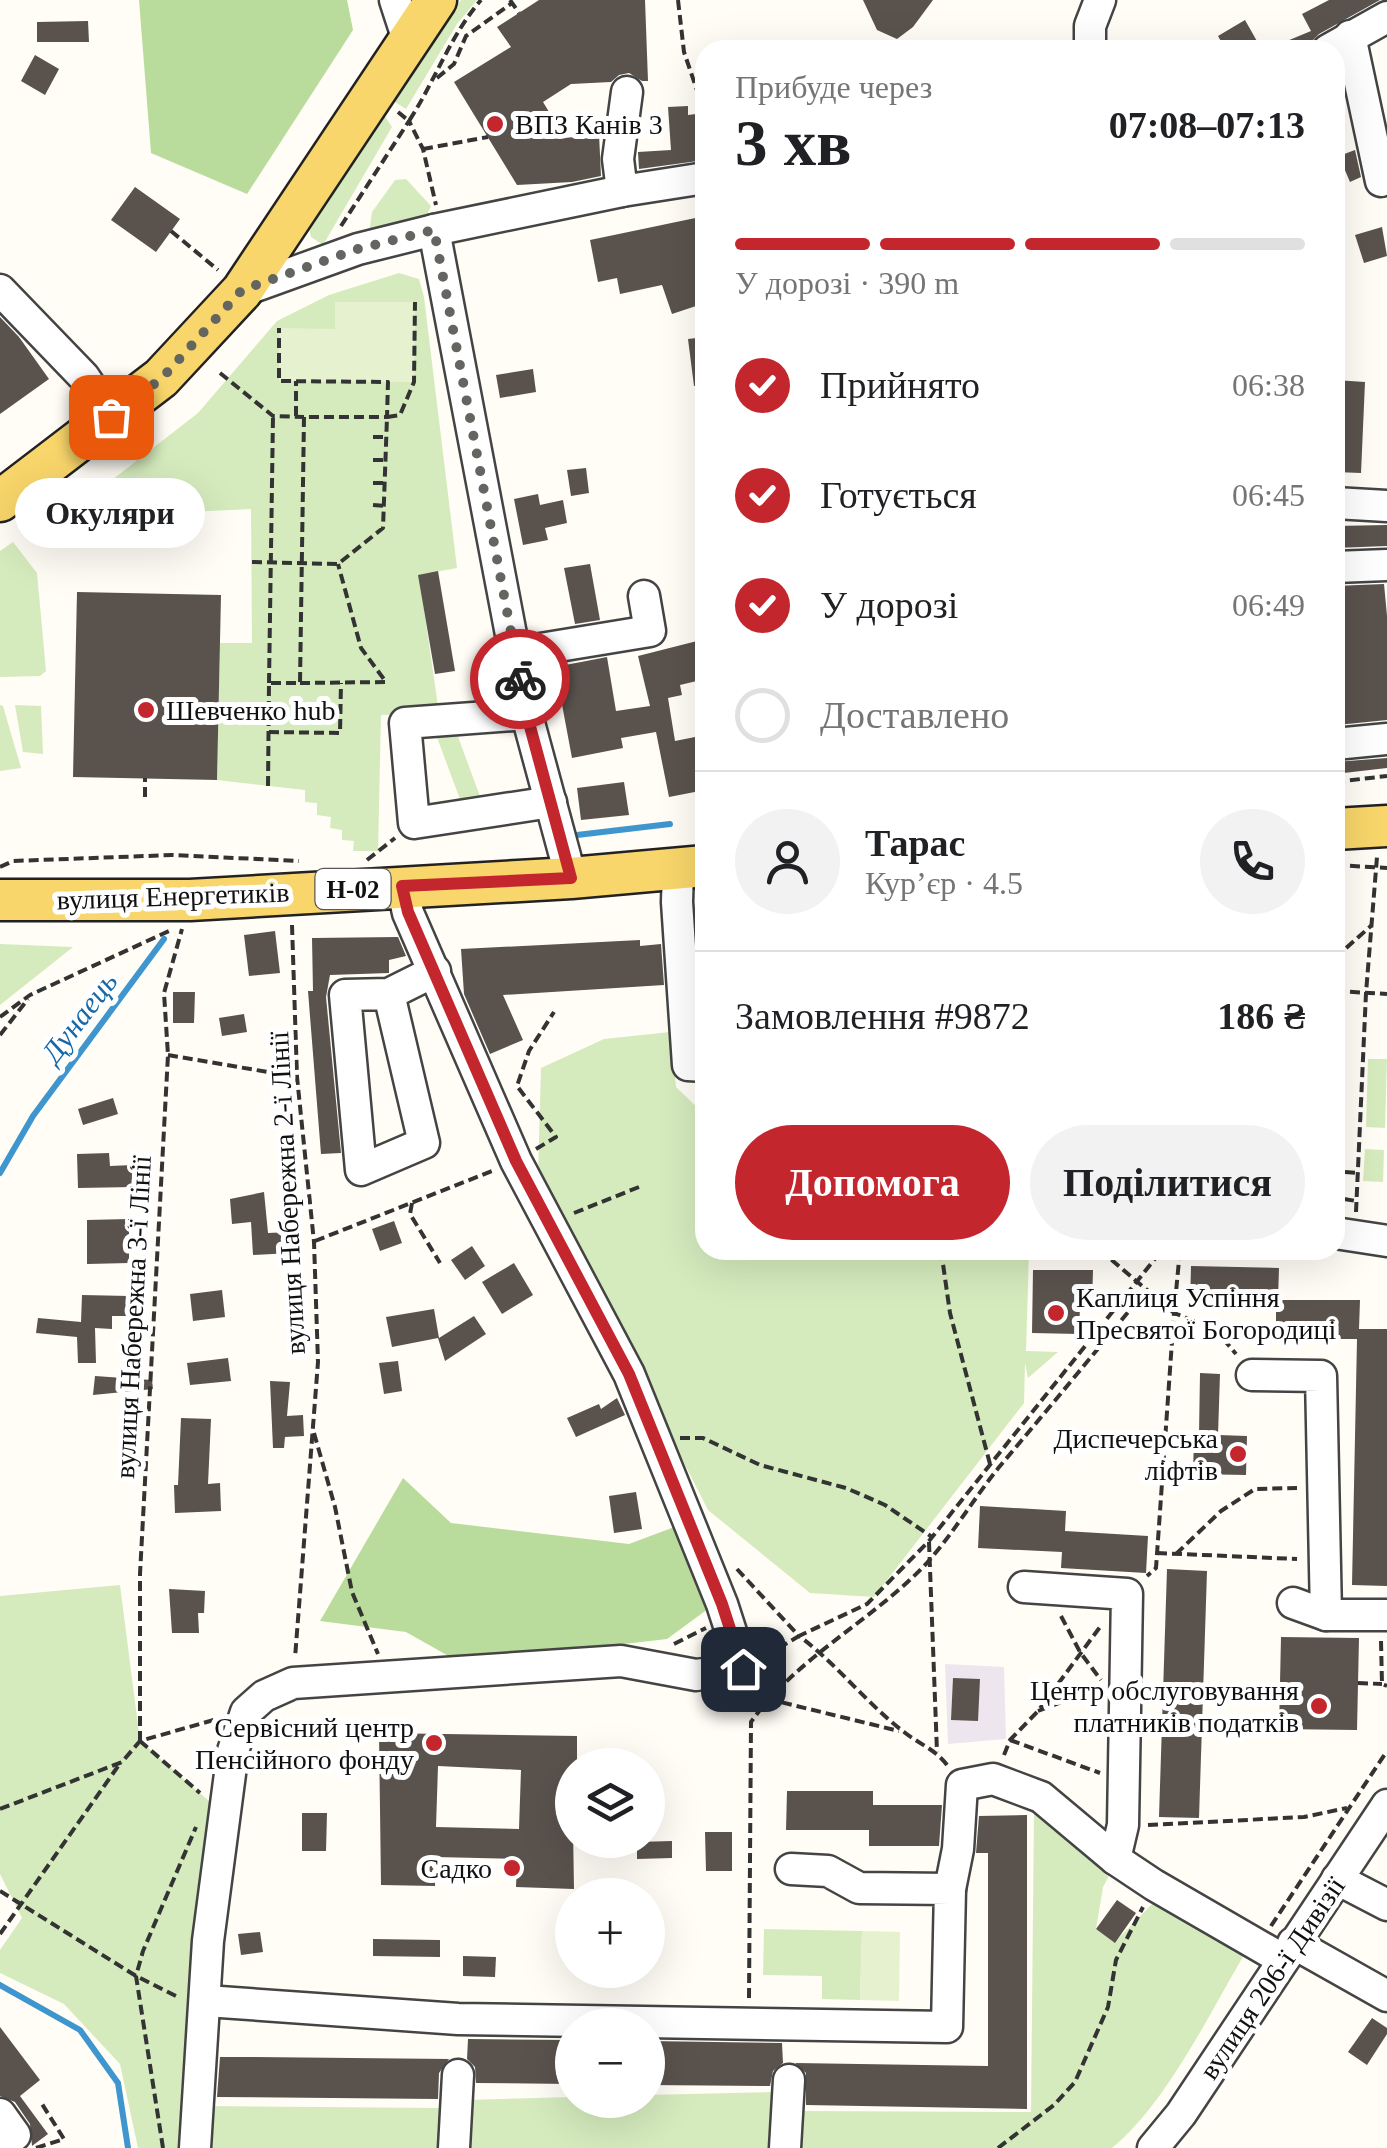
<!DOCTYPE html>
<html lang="uk">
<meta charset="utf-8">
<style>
body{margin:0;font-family:"Times New Roman",serif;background:#f2f2f2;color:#202124;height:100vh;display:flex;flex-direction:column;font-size:38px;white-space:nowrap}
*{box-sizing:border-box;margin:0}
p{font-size:32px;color:#757577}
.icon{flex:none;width:55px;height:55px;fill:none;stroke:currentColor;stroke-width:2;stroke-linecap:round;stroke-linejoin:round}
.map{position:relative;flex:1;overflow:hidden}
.panel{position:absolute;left:695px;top:40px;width:650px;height:1220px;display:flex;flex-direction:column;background:#fff;border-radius:30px;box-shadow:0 10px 40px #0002}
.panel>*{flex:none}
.fabs{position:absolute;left:555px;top:1748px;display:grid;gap:20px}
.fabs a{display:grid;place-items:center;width:110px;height:110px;border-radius:50%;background:#fff;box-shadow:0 10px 40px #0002;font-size:50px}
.pin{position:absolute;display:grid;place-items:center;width:85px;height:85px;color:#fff;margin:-42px;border-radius:20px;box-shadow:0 5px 15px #0006}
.courier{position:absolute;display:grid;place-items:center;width:100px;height:100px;margin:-50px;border:8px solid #c4262e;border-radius:50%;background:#fff;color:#222;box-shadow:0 2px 12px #0007}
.bubble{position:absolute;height:70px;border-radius:35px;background:#fff;box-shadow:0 10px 40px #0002;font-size:32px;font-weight:600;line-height:70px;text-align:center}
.overview em{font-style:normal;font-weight:600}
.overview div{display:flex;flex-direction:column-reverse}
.overview{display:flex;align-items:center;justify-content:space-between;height:170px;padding:0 40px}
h1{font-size:65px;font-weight:600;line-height:75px}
.bar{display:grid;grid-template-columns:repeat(4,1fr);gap:15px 10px;align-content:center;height:120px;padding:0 40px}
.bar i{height:12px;border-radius:8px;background:#e0e0e0}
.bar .selected{background:#c4262e}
.bar p{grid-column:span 4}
.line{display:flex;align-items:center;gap:25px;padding:0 40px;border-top:2px solid #e0e0e0}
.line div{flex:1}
.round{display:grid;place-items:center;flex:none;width:105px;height:105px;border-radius:52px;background:#f2f2f2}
ol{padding:0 40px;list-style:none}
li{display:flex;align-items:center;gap:30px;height:110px}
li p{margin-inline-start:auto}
li .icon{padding:10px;border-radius:50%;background:#c4262e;color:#fff;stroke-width:4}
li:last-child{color:#757577}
li i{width:55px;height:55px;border:5px solid #e0e0e0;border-radius:50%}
.button{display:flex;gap:20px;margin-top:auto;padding:20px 40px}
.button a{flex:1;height:115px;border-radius:60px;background:#c4262e;color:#fff;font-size:40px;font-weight:600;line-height:115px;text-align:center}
.button a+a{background:#f2f2f2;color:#202124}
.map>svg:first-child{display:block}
</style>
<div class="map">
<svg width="1387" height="2148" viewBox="0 0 1387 2148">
<rect width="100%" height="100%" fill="#fffdf5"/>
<polygon fill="#eee6ef" points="945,1664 1004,1667 1006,1739 948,1744"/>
<g fill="#d5ebbd">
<polygon points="461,0 477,0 457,24 406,109 393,101"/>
<polygon points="384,115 392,127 323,245 311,237 309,228"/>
<polygon points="406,179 431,206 422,226 369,234 372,212 395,180"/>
<polygon points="399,273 419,279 424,297 457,568 419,575 439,713 381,715 378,851 353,851 354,841 342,840 342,830 330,828 331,817 317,815 317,803 305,802 305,790 217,780 220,643 252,643 251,509 63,518 198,413 277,321 329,295"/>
<polygon points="13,542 37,573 46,671 40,676 0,677 0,551"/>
<polygon points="0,705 3,706 21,768 0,771"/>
<polygon points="15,705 41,706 43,754 23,752"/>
<polygon points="453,723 481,799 461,802 432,724"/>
<polygon points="0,944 73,947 0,1005"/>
<polygon points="670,1032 676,1087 705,1115 705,1250 1029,1250 1026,1351 1058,1352 1028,1378 1025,1363 1024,1403 874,1597 810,1593 708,1510 538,1176 541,1068 604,1039"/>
<polygon points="1368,1059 1387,1059 1385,1128 1366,1127"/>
<polygon points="1365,1149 1384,1150 1383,1182 1363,1181"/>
<polygon points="120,1585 140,1741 210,1802 183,2148 138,2148 120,2064 64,2004 0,1973 0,1950 22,1918 0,1874 0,1596"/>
<path d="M1034,1810L1111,1872L1103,1887L1096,1929L1115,1942L1158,1898L1247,1950C1210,2012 1167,2103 1112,2148H797L800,2111L1031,2112Z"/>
<polygon points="764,1929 862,1931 860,2000 822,1999 822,1976 763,1975"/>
<polygon points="775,2092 775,2148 465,2148 466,2100 572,2097 572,2100 648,2100 648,2095"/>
<polygon points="206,2106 441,2108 442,2148 204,2148"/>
</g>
<g fill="#b9dc9c">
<polygon points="139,0 347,0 353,30 247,194 151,153"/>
<polygon points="403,1478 451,1523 629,1544 677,1526 712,1606 667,1639 461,1663 406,1632 320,1621"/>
</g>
<g fill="#e6f2cf">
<polygon points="335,302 415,302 414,382 279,381 279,328 335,329"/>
<polygon points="862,1931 900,1932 899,2001 860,2000"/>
</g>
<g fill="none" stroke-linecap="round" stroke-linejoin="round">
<g stroke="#3f96cf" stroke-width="6">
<polyline points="577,835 670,824"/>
<polyline points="0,1173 33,1116 164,939"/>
<polyline points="0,1985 80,2030 118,2083 128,2148"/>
</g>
</g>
<g fill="#5a524d" fill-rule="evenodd">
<polygon points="539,0 645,0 648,81 642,81 629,73 619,75 611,82 571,84 543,102 565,138 599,134 601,176 572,182 517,185 454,82 511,47 497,27"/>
<polygon points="863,0 933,0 913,27 897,39 877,30"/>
<polygon points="1329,0 1380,0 1319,34 1312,41 1309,50 1265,50 1311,31 1302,14"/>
<polygon points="1245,20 1262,50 1226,50 1218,36"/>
<polygon points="88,21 89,42 37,42 37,22"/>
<polygon points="35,55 59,69 45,95 21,81"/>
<polygon points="688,106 688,115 696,114 697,128 705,128 705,160 639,169 638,152 671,150 668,107"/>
<polygon points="1355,150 1361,177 1350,182 1339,156"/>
<polygon points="135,187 180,219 156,252 111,220"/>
<polygon points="705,216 705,303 672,314 662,285 620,294 617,278 598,282 590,240"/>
<polygon points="1382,227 1387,256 1364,263 1355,235"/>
<polygon points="0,317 19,337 49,379 0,414"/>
<polygon points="705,337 705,385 694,386 688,339"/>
<polygon points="533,369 536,392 500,398 496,375"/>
<polygon points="1335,380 1365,382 1361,473 1335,472"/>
<polygon points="586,468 589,493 571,496 567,470"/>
<polygon points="538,494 540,505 563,500 567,523 545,528 548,540 523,545 514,499"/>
<polygon points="1387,525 1387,546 1335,548 1335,526"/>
<polygon points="590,564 600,620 575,624 564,568"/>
<polygon points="438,571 455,671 435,674 418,575"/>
<polygon points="1384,584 1387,616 1387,720 1337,725 1335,586"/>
<polygon points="77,592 221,595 217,780 73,777"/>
<polygon points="705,639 705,679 680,685 682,695 668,698 675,741 705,735 705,790 669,797 656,732 621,738 623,748 572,758 555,667 607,657 616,711 650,706 638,656"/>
<polygon points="1387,758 1387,768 1335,774 1335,762"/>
<polygon points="624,782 629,815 581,820 577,788"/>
<polygon points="275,931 280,973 249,976 244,935"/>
<polygon points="398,937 406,956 389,960 389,973 330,975 326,997 341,1153 321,1154 308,991 313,991 312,938"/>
<polygon points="640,940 640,946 661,944 664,985 503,995 523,1040 490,1054 464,994 461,949"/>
<polygon points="173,992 195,992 194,1023 173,1023"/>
<polygon points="244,1014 247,1032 222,1036 219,1018"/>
<polygon points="113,1098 118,1114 83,1125 78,1109"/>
<polygon points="109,1153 110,1166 133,1165 133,1187 78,1188 77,1154"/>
<polygon points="264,1192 268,1233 290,1232 291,1253 253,1255 251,1222 232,1224 230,1199"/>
<polygon points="129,1219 129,1263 87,1264 87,1220"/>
<polygon points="394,1221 402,1243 380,1251 372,1229"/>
<polygon points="472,1246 485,1266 465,1280 451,1260"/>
<polygon points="514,1263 533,1295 502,1314 482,1282"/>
<polygon points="1191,1266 1279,1268 1278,1300 1360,1300 1359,1329 1387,1329 1387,1586 1352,1585 1357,1339 1276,1339 1276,1308 1190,1306"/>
<polygon points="1033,1270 1093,1270 1092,1306 1080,1306 1079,1334 1032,1333"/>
<polygon points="222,1290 225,1317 193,1321 190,1294"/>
<polygon points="82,1295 129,1296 129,1316 112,1316 112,1329 95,1328 96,1363 78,1363 77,1337 36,1333 38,1318 81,1322"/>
<polygon points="434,1309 439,1338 474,1316 486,1334 445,1361 438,1338 392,1347 386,1317"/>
<polygon points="228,1358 231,1381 190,1385 187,1363"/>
<polygon points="398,1361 402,1391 384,1394 379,1363"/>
<polygon points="1200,1373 1220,1374 1218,1435 1247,1436 1246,1475 1193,1474 1194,1435 1199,1435"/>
<polygon points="95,1376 152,1380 153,1389 93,1395"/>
<polygon points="270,1381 290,1382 287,1416 303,1415 304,1436 285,1437 284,1448 273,1448"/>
<polygon points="617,1398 625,1415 576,1437 567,1418 599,1404 601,1409"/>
<polygon points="181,1418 211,1419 208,1484 220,1483 221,1511 175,1513 174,1485 178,1485"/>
<polygon points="636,1492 642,1529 614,1533 609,1496"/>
<polygon points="980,1506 1066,1511 1065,1531 1148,1536 1146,1573 1061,1568 1062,1552 978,1548"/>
<polygon points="1167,1569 1207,1571 1199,1818 1159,1817"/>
<polygon points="169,1589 205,1591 204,1613 198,1613 199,1633 172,1633"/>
<polygon points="1281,1637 1359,1638 1357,1730 1279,1729"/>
<polygon points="953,1678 980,1679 978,1721 951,1720"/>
<path d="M379,1733L577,1736V1765H572L574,1889L516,1887L517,1859L436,1857L435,1886L381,1885ZM438,1766L521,1770L519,1829L436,1827Z"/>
<polygon points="787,1791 873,1791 873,1805 942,1805 939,1846 869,1846 869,1830 786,1830"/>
<polygon points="302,1813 327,1813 326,1851 302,1851"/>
<polygon points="1027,1815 1027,2109 806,2105 806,2073 795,2063 988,2066 988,1853 976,1853 979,1816"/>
<polygon points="705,1832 732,1832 732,1871 706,1871"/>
<polygon points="672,1841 672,1858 637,1859 637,1842"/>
<polygon points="1117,1900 1136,1913 1115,1943 1096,1929"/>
<polygon points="260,1932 263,1952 241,1955 238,1934"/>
<polygon points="373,1939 440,1940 440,1957 373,1956"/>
<polygon points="463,1956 496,1957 495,1977 463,1976"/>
<polygon points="1372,2018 1387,2028 1387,2034 1367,2065 1348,2052"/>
<polygon points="0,2027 40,2080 20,2096 48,2134 32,2146 30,2124 15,2102 0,2096"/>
<polygon points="468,2039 572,2040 572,2084 476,2083 475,2067 467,2059"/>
<polygon points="648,2041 782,2043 783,2063 773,2071 770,2086 648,2085"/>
<polygon points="220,2057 251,2057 449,2059 439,2073 438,2099 217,2097"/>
</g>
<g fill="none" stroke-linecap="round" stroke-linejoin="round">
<defs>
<g id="minor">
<polyline points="395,0 408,40"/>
<polyline points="1350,36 1381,181"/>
<polyline points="1090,50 1090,26 1100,0"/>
<polyline points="1328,50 1387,17"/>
<polyline points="622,191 618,159 627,92"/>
<polyline points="434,230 525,708 571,878"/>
<polyline points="0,290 84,377 111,417"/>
<polyline points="242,291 358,249 434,230 622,191 705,178"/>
<polyline points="1335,503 1387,506"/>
<polyline points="1335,567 1387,565"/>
<polyline points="516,653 650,631 644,596"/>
<polyline points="527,714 405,723 414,823 551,802"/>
<polyline points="1335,744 1387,739"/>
<polyline points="678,869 677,902 688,1065 705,1066"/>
<polyline points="389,994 345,995 361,1170 424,1143 389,994 435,971"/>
<polyline points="1335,1233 1387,1241"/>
<polyline points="1252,1375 1321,1376 1326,1615"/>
<polyline points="1024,1587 1127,1594 1123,1825 1115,1859"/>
<polyline points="1293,1603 1326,1615 1387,1615"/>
<polyline points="1337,1879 1387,1905"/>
<polyline points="950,1889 958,1849 962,1785 993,1779 1041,1797 1115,1859 1154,1885 1282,1959"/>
<polyline points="1293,1943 1387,1996"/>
<polyline points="206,2001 458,2019 947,2027 950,1889 859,1888 828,1871 791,1869"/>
<polyline points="0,2114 15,2135 0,2146"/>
<polyline points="195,2148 208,1941 233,1751 246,1712 264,1696 293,1683 621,1661 696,1675 743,1669 722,1604 629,1374 516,1161 408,913 402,886"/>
<polyline points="454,2148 458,2075"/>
<polyline points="785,2148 789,2080"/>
<polyline points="1153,2148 1181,2114 1387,1805"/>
</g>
<g id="major">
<polyline points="0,501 161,378 242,291 436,0"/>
<polyline points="1335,829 1387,826"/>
<polyline points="0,900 190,900 571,878 705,866"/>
</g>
</defs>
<use href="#minor" stroke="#444" stroke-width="35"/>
<use href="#major" stroke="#222" stroke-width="45"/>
<g stroke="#333" stroke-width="4" stroke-dasharray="10 5" stroke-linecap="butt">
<polyline points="510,0 519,13"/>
<polyline points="678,0 684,52 705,114"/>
<polyline points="437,78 454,64 466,36 512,3"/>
<path d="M398,112L409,121C435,81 450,36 481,0"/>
<polyline points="423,149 488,137"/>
<polyline points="341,226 409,121 423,149 436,205"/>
<polyline points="171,231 218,270"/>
<polyline points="220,373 273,416 304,417"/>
<polyline points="296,416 296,381"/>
<polyline points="373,437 386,437"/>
<polyline points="373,460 385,460"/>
<polyline points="373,483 385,483"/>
<polyline points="373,505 385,506"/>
<polyline points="252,562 338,564 383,528 387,417 400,415 414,382 415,302"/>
<polyline points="269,683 273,416"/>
<polyline points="300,683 386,682 361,648 338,564"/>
<polyline points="235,707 269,707"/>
<polyline points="269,732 340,733 341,683"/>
<polyline points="1335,782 1387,776"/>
<polyline points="268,786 269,683 300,683 304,417 387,417 388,382 279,381 279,328"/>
<polyline points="145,797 145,778"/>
<polyline points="367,860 395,838"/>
<polyline points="1335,865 1387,868"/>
<polyline points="0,867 13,861 172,855 299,861"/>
<polyline points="292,925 297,1077 314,1242 318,1362 295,1658"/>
<polyline points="1335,958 1372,925"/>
<polyline points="1335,991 1387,994"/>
<polyline points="0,1017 30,995 169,931"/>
<polyline points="0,1035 28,999"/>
<polyline points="168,1055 297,1077"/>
<polyline points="536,1149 556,1137 517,1086 529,1051 554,1012"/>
<polyline points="1345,1172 1357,1173"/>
<polyline points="1344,1199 1356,1201"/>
<polyline points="412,1203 410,1214 440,1263"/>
<polyline points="1356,1212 1366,993 1377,857"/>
<polyline points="574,1213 639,1187"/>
<polyline points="315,1241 492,1171"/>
<polyline points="941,1250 950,1313 990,1464"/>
<polyline points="1100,1250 1174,1313 1156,1568 1147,1576"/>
<polyline points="1180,1250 1174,1313 1215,1329 1236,1354"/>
<polyline points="314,1433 335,1507 352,1592 378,1654"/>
<polyline points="680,1438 703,1438 760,1465 846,1488 885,1505 932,1537"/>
<polyline points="929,1542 937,1752"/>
<polyline points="1157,1553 1297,1559"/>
<polyline points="1176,1554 1221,1511 1255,1489 1297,1488"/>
<polyline points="737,1569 799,1636 765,1656"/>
<polyline points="1061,1616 1080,1652 1101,1680"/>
<polyline points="1381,1641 1382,1684 1387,1686"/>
<polyline points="674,1644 706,1628"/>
<polyline points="1358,1683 1382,1684"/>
<polyline points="758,1687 768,1699 899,1731"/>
<polyline points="1038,1711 1099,1688"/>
<polyline points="1010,1740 1100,1773"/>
<polyline points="140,1741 140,1574 168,1055 164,993 182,929"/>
<polyline points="140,1741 200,1793"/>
<polyline points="1004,1755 1010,1740 1038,1711 1100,1627"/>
<path d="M947,1765C935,1749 919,1744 904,1732C866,1703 837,1664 799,1636L867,1604L929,1541L1162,1250"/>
<polyline points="0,1809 122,1762 140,1741 217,1719"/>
<polyline points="1148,1825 1304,1817 1347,1808"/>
<polyline points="0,1891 136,1976 178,1997"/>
<polyline points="1271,1926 1387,1751"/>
<polyline points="0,1934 121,1762"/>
<path d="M749,1998L751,1722C797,1657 872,1621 926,1564C953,1534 974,1498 1000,1466C1049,1408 1098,1349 1146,1290"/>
<polyline points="36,2148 64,2139 42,2104"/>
<polyline points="163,2148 136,1976 143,1951 196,1827"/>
<polyline points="998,2148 1054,2105 1075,2082 1108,2007 1116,1960 1143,1907"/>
</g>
<use href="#minor" stroke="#fff" stroke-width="30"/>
<use href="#major" stroke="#f9d66b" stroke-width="40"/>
</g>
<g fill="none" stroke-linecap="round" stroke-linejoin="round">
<polyline stroke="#646461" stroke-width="10" stroke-dasharray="0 18" points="111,417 162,378 242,290 358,249 434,230 520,679"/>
<polyline stroke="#c4262e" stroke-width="12" points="520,679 525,708 571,878 402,886 408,912 516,1161 629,1374 722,1604 743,1669"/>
</g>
<g fill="#c4262e" stroke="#fff" stroke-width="4">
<circle cx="495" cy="124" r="10"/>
<circle cx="146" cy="710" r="10"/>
<circle cx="1056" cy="1313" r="10"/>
<circle cx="1238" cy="1454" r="10"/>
<circle cx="1319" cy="1706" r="10"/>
<circle cx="434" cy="1743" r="10"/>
<circle cx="512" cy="1868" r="10"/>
</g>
<g text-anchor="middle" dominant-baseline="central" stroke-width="10" stroke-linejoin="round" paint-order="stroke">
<rect fill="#fff" stroke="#585858" stroke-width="2.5" x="315.5" y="869" width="75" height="40" rx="8"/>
<g font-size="25" font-weight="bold" fill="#111">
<text x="353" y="889">Н-02</text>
</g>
<g font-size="28" fill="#111" stroke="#fff" text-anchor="end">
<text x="515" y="124" text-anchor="start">ВПЗ Канів 3</text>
<text x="166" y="710" text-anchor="start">Шевченко hub</text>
<text x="1076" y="1297" text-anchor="start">Каплиця Успіння<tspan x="1076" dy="32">Пресвятої Богородиці</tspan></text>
<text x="1218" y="1438">Диспечерська<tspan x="1218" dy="32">ліфтів</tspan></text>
<text x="1299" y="1690">Центр обслуговування<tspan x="1299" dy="32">платників податків</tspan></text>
<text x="414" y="1727">Сервісний центр<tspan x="414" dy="32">Пенсійного фонду</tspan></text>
<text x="492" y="1868">Садко</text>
</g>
<g font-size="28" fill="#111" stroke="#fff">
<text transform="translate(173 896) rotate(-2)">вулиця Енергетиків</text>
<text transform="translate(287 1193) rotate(-93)">вулиця Набережна 2-ї Лінії</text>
<text transform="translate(133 1317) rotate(-87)">вулиця Набережна 3-ї Лінії</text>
<text transform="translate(1272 1978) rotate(-56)">вулиця 206-ї Дивізії</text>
</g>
<g font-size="30" font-style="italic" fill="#1768a6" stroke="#fff">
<text transform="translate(79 1017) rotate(-53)">Дунаець</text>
</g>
</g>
</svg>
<div class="fabs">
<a><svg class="icon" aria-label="layers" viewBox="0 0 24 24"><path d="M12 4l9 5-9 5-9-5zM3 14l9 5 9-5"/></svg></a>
<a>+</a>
<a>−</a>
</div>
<div class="pin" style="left:111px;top:417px;background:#ea580c"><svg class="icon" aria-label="bag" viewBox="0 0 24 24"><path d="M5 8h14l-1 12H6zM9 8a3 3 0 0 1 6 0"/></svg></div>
<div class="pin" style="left:743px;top:1669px;background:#1f2937"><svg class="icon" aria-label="home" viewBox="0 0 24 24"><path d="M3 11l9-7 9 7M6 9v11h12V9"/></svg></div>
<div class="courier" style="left:520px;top:679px"><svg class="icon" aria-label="bike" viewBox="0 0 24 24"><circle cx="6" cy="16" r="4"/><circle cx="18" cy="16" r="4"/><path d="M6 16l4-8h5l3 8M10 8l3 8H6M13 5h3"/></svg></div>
<div class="bubble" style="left:15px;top:478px;width:190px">Окуляри</div>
<section class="panel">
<div class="overview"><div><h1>3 хв</h1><p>Прибуде через</p></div><em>07:08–07:13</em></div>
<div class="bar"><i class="selected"></i><i class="selected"></i><i class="selected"></i><i></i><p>У дорозі · 390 m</p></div>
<ol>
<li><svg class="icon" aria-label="check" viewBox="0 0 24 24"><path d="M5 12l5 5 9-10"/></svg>Прийнято<p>06:38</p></li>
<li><svg class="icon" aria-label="check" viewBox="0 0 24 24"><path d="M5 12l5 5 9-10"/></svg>Готується<p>06:45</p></li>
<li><svg class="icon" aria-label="check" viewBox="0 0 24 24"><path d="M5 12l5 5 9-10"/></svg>У дорозі<p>06:49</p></li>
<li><i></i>Доставлено</li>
</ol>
<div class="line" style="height:180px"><a class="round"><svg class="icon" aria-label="person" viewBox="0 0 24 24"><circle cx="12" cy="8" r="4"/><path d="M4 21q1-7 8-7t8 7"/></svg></a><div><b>Тарас</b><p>Кур’єр · 4.5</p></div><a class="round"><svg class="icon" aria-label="phone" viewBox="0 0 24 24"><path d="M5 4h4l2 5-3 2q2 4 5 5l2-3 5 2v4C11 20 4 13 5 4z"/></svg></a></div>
<div class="line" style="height:130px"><div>Замовлення #9872</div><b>186 ₴</b></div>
<div class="button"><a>Допомога</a><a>Поділитися</a></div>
</section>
</div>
